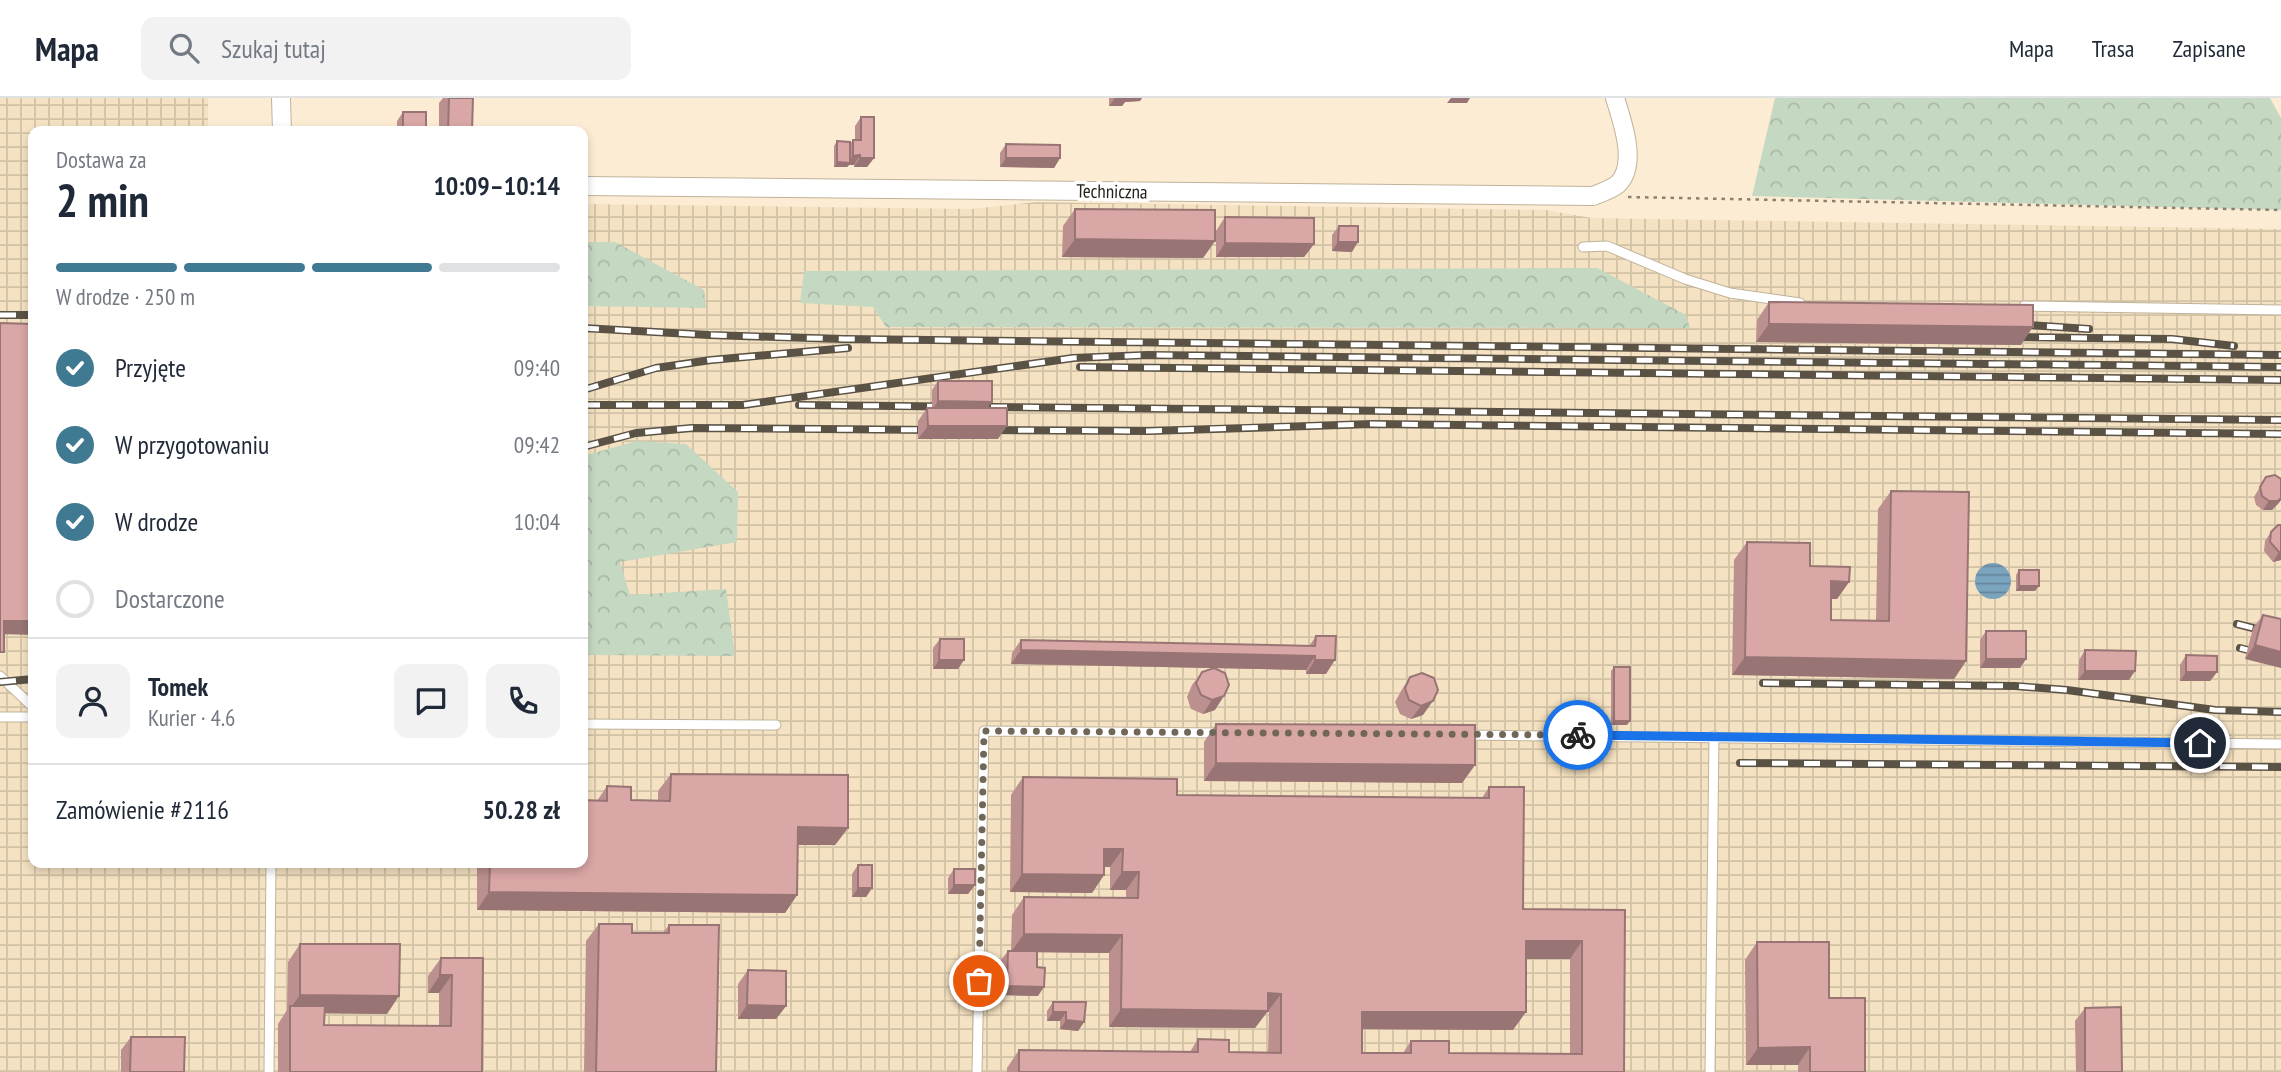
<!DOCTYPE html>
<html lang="pl">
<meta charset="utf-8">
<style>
body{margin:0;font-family:"PT Sans Narrow",sans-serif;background:#f2f2f3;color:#1f2937;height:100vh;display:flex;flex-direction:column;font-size:26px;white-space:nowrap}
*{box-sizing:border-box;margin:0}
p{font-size:23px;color:#747a83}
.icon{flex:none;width:38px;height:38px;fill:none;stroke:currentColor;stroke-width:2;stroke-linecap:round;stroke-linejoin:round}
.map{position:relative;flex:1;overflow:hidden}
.details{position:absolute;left:28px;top:28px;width:560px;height:742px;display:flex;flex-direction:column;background:#fff;border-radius:14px;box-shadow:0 4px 10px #0003}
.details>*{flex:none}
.pin{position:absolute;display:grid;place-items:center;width:60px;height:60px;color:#fff;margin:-30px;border:4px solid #fff;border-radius:50%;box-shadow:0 2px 7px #0007}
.courier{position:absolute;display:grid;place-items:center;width:70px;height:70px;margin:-35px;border:5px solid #1a73e8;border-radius:50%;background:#fff;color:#222;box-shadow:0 2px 9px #0007}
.headline em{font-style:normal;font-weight:600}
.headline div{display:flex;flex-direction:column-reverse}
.headline{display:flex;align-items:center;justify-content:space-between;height:119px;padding:0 28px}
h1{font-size:46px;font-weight:600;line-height:52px}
.bar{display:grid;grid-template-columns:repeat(4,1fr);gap:10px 7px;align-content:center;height:84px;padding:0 28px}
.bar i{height:9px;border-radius:5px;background:#e0e1e3}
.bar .on{background:#3f7a92}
.bar p{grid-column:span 4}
.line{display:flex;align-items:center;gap:18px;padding:0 28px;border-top:2px solid #e0e1e3}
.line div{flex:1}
.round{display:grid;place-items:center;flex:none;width:74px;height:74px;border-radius:14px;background:#f2f2f3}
ol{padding:0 28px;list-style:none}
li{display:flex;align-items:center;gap:21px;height:77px}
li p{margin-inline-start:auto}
li .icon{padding:7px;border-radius:50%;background:#3f7a92;color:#fff;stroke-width:4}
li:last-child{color:#747a83}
li i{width:38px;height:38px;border:4px solid #e0e1e3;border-radius:50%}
header{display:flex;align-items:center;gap:42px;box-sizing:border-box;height:98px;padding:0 35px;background:#fff;border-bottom:2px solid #e0e1e3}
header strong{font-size:33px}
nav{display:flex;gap:38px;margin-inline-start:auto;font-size:24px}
.search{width:490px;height:63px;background:#f2f2f3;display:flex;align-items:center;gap:18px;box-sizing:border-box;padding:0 24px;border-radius:14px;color:#747a83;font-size:26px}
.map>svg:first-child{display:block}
</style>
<header>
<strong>Mapa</strong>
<div class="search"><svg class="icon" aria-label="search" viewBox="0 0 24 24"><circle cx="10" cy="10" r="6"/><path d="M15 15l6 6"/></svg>Szukaj tutaj</div>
<nav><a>Mapa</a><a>Trasa</a><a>Zapisane</a></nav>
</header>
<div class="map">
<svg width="2281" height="974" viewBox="0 0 2281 974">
<defs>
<pattern id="industrial-grid" width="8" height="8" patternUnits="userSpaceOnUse" patternTransform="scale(1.75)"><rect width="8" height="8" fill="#f5e2c2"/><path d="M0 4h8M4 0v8" fill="none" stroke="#d2c2a6"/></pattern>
<pattern id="forest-crowns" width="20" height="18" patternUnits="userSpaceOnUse" patternTransform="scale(1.75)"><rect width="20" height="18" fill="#c5d8c2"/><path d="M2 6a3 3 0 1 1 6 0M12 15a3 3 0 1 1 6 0" fill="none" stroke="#a9b9a6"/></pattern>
<pattern id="water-rules" width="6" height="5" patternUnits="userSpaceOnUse" patternTransform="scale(1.75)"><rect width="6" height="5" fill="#7ba4bf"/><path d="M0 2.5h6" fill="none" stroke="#65859a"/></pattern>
</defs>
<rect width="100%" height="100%" fill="#fcecd3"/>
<polygon fill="url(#industrial-grid)" points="0,0 208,0 208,33 33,33 33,765 583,765 583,106 971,111 1036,104 1546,112 1592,120 2281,131 2281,974 0,974"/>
<g fill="url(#forest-crowns)">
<polygon points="1775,0 2270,0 2281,20 2281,112 1752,98"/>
<polygon points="583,144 615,144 704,192 706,210 583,208"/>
<polygon points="1597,170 1686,217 1690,230 886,229 873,209 800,205 804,173"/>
<polygon points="637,343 686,346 738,394 737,444 620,464 630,497 726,491 735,558 583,557 583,358"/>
</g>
<circle fill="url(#water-rules)" cx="1993" cy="483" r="18"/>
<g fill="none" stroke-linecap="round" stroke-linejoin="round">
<defs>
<g id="service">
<polyline points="1583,149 1607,148 1685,181 1730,195 1800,205"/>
<polyline points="2024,208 2281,212"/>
<polyline points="0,578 33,609"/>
<polyline points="0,619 33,619"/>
<polyline points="583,626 776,627"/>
<polyline points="1464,637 2281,646"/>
<polyline points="269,974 271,765"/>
<polyline points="977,974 984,633 1219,635"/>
<polyline points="1710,974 1714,638"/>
</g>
<g id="minor">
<polyline points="281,0 282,33"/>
<path d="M583,88L1593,98C1601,95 1612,91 1618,86C1638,66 1622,23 1615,0"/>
</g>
</defs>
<use href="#service" stroke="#c0b29a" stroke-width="11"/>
<use href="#minor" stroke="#c0b29a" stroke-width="20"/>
<polyline stroke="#8b8070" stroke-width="2.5" stroke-dasharray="3.5 5" stroke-linecap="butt" points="1628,99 2281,112"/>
<use href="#service" stroke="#fff" stroke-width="9"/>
<use href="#minor" stroke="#fff" stroke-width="18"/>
<defs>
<g id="rail">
<polyline points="0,217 33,217"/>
<polyline points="2015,226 2089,231"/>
<polyline points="583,230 709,237 844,241 2281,257"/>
<polyline points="2007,239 2172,241 2234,248"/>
<polyline points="1080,269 2281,282"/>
<polyline points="583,292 656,270 711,262 848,250"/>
<polyline points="584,307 743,307 1073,260 1147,257 2281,269"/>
<polyline points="799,307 2281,322"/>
<polyline points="986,332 1149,333 1372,326 2281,336"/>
<polyline points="583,349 636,335 692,330 937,332"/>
<polyline points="2237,526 2281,537"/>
<polyline points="2240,550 2281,561"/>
<polyline points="0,584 33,581"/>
<polyline points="1763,585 2015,588 2067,592 2215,612 2281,614"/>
<polyline points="1740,665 2281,669"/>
</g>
</defs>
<use href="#rail" stroke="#5b5246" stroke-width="8"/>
<use href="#rail" stroke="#fff" stroke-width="5" stroke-dasharray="16" stroke-linecap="butt"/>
</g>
<g fill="#bb908e" fill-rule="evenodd">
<polygon points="443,0 473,0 472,33 439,33 439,5"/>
<polygon points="1109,0 1142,0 1140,3 1125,4 1122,8 1109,8"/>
<polygon points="403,14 426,33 397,33 397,23"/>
<polygon points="861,19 874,60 867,69 854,69 854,67 849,67 847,69 834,69 834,48 837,43 850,46 853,42 855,42 855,28"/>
<polygon points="1006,46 1060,60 1054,70 1000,69 1000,55"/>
<polygon points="1075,111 1215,143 1203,160 1062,159 1063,128"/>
<polygon points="1225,119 1314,146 1304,159 1216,159 1216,133"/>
<polygon points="1339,128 1352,154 1332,153 1332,137"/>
<polygon points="1769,204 2021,247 1756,244 1757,222"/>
<polygon points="938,283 992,304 987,310 998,341 918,341 918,323 927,310 932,310 932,292"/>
<polygon points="2266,379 2281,381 2281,402 2272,412 2263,412 2256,407 2254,399"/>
<polygon points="1891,393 1966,563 1954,581 1732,577 1734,462 1747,444 1849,484 1837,501 1831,501 1831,522 1876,522 1878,411"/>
<polygon points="2281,427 2281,462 2273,464 2264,453 2265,443 2271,434"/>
<polygon points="2019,472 2035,493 2016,493 2016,477"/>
<polygon points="2263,517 2281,521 2245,561 2253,530"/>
<polygon points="1986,533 2026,561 2020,570 1980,570 1980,542"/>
<polygon points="1316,538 1326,576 1306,576 1306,572 1215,570 1215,612 1203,616 1191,611 1187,599 1192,587 1202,574 1212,570 1011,566 1012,555 1021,542 1309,548"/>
<polygon points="940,541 958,571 933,571 933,550"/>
<polygon points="2085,552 2129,582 2078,582 2079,562"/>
<polygon points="2186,557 2217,574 2210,583 2180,583 2180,567"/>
<polygon points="1614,569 1627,627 1611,627 1611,573"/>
<polygon points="1422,575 1423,617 1411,621 1400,616 1395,604 1401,593 1410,579"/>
<polygon points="1216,626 1475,667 1462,685 1204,683 1204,644"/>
<polygon points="671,676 848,730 835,747 798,747 797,797 785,815 477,812 477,765 583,765 597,703 607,688 631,702 658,703 658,693"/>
<path d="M1023,679L1177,697L1482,700L1489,689L1523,811L1625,812L1624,974H1007V970L1019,952L1190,954L1198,941L1229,954L1268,955L1269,913H1267L1255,930L1109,929V855L1037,854L1038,898L1001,897V862L1008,853H1011L1012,817L1024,799L1126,800V792H1110V769H1104V777L1092,795L1010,794L1011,697ZM1526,861H1570V956L1449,955L1411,943L1403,955H1362V931L1513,932Z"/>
<polygon points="858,767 872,790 866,799 852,799 852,776"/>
<polygon points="954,771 975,787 968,796 948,796 948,780"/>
<polygon points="599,826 632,835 663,835 669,827 716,974 584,974 586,843"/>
<polygon points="1757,844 1829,900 1865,974 1798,974 1798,967 1746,967 1745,862"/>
<polygon points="300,846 387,916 325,915 324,927 439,928 439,895 428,895 428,878 441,860 483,860 482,974 278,974 278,926 287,912 288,864"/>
<polygon points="748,872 786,908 776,921 738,921 738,886"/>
<polygon points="1053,904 1084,924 1078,933 1060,931 1060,923 1047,923 1047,913"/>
<polygon points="2085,910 2122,974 2076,974 2075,923"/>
<polygon points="131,939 184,974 121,974 121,952"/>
</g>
<g fill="#987574">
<polygon points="1115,0 1142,0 1140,3 1125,4 1122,8 1109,8"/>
<polygon points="1451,0 1470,0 1467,5 1447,5"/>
<polygon points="860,57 854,67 849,67 847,69 834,69 837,64 848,65 853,58"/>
<polygon points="860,60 874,60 867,69 854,69"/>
<polygon points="1006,60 1060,60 1054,70 1000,69"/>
<polygon points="1075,141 1215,143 1203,160 1062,159"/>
<polygon points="1338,144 1358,144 1352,154 1332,153"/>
<polygon points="1225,145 1314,146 1304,159 1216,159"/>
<polygon points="1769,226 2033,229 2021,247 1756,244"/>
<polygon points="938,303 992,304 985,313 932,312"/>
<polygon points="928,328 1007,328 998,341 918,341"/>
<polygon points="2281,400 2281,402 2278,406 2272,412 2263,412 2269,403"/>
<polygon points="2279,454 2281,454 2281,462 2273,464"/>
<polygon points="1831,483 1849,484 1837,501 1819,501"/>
<polygon points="2019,488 2039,488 2035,493 2016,493"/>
<polygon points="4,523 33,523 33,537 0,536"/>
<polygon points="2255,547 2281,554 2281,570 2245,561"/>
<polygon points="1021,552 1315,558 1306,572 1011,566"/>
<polygon points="1745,559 1966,563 1954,581 1732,577"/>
<polygon points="1986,561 2026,561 2020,570 1980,570"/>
<polygon points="939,562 964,562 958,571 933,571"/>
<polygon points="1315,562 1335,562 1326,576 1306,576"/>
<polygon points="2085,573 2135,573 2129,582 2078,582"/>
<polygon points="2186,574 2217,574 2210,583 2180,583"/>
<polygon points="1224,598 1215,612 1203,616 1212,602"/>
<polygon points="1433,603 1423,617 1411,621 1421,608"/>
<polygon points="1614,623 1630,623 1627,627 1611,627"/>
<polygon points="1216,665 1475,667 1462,685 1204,683"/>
<polygon points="798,729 848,730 835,747 786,747"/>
<polygon points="1104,751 1123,751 1110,769 1092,769"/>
<polygon points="1122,774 1139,774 1126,792 1110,792"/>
<polygon points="1022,776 1104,777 1092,795 1010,794"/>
<polygon points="954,787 975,787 968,796 948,796"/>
<polygon points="858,790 872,790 866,799 852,799"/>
<polygon points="489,794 797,797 785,815 477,812"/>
<polygon points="1024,836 1122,837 1109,855 1011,854"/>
<polygon points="1526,843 1582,843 1570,861 1514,861"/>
<polygon points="440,877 452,877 439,895 428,895"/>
<polygon points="1007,888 1044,889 1038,898 1001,897"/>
<polygon points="1268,895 1281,896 1255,930 1109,929 1121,911"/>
<polygon points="300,897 399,898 387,916 290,915 290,911"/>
<polygon points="747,907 786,908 776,921 738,921"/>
<polygon points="1053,914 1066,914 1060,923 1047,923"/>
<polygon points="1362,914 1526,914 1513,932 1350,931"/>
<polygon points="1066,922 1084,924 1078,933 1060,931"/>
<polygon points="1810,949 1798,967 1746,967 1758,950"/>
</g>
<g fill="#d9a7a5" stroke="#987574" stroke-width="2" fill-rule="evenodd">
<polygon points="449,0 473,0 472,33 448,33"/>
<rect x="403" y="14" width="23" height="19"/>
<polygon points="861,19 874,19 874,60 860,60 860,57 853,58 853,42 861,42"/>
<polygon points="837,43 850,44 850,65 837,64"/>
<polygon points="1006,46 1060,47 1060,60 1006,60"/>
<polygon points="1075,111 1215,112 1215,143 1075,141"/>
<polygon points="1225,119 1314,120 1314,146 1225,145"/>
<polygon points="1339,128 1358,128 1358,144 1338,144"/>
<polygon points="1769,204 2033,207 2033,229 1769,226"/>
<polygon points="0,225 33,226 33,523 4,523 4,554 0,554"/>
<polygon points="938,283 992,283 992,304 938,303"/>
<polygon points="927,310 1007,310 1007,328 928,328"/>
<polygon points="2275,377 2281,381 2281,400 2278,403 2269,403 2262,398 2260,389 2266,379"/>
<polygon points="1891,393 1969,394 1966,563 1745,559 1747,444 1810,445 1810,468 1850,469 1849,484 1831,483 1831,522 1889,523"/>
<polygon points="2278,427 2281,427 2281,454 2279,454 2270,444 2271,434"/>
<rect x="2019" y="472" width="20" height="16"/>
<polygon points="2263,517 2281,521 2281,554 2255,547"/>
<rect x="1986" y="533" width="40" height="28"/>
<polygon points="1316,538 1336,538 1335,562 1315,562 1315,558 1021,552 1021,542 1315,548"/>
<polygon points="940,541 964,541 964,562 939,562"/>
<polygon points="2085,552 2136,553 2135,573 2085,573"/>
<polygon points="2186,557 2217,558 2217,574 2186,574"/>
<rect x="1614" y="569" width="16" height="54"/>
<polygon points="1214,570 1225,575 1229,587 1224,598 1212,602 1201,597 1196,585 1202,574"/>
<polygon points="1422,575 1434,580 1438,592 1433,603 1421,608 1409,602 1405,590 1410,579"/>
<polygon points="1216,626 1475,627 1475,667 1216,665"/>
<polygon points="671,676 848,677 848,730 798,729 797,797 489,794 490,765 583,765 583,702 607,703 607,688 631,689 631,702 670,703"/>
<path d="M1023,679L1177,681V697L1489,700V689H1524L1523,811L1625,812L1624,974H1019V952L1198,954V941L1229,942V954L1281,955V896L1268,895V913L1121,911L1122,837L1024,836V799L1138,800L1139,774H1122L1123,751H1104V777L1022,776ZM1526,843H1582V956L1449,955V943H1411V955H1362V914H1526Z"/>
<rect x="858" y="767" width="14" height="23"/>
<rect x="954" y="771" width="21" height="16"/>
<polygon points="599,826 632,826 632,835 669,835 669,827 719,827 716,974 596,974"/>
<polygon points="1757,844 1829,844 1829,900 1865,900 1865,974 1810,974 1810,949 1758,950"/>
<polygon points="300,846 400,846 399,898 300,897"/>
<polygon points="1008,853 1037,853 1037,869 1045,870 1044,889 1007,888"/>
<polygon points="441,860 483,860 482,974 290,974 290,908 325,908 324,927 451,928 452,877 440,877"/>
<polygon points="748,872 786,873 786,908 747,907"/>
<polygon points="1053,904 1086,904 1084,924 1066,922 1066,914 1053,914"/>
<polygon points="2121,909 2122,974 2085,974 2085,910"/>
<polygon points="131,939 185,939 184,974 130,974"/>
</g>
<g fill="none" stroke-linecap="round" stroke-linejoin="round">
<polyline stroke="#716759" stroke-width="7" stroke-dasharray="0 12.6" points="979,883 984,633 1578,637"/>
<polyline stroke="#1a73e8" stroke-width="9" points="1578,637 2200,645"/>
</g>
<g text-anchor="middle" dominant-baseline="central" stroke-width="7" stroke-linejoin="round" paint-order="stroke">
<g font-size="19" fill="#262017" stroke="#fff">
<text transform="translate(1112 93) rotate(1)">Techniczna</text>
</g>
</g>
</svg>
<div class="pin" style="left:979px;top:883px;background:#ea580c"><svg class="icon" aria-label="bag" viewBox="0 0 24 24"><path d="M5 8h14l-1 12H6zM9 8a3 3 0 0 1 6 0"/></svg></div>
<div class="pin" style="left:2200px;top:645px;background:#1f2937"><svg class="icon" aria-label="home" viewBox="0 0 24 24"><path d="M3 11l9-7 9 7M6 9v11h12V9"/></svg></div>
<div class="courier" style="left:1578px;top:637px"><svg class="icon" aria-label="bike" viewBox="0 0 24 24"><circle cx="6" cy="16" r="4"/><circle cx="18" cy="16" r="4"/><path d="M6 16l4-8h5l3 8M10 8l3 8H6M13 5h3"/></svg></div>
<section class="details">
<div class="headline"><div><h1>2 min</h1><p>Dostawa za</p></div><em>10:09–10:14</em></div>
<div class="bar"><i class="on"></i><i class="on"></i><i class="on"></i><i></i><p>W drodze · 250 m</p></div>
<ol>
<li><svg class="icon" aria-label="check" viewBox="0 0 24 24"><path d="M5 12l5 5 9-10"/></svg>Przyjęte<p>09:40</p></li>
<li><svg class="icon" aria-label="check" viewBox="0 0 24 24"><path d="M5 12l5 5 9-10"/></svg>W przygotowaniu<p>09:42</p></li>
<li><svg class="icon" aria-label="check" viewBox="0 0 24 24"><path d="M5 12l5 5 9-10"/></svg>W drodze<p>10:04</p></li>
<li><i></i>Dostarczone</li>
</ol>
<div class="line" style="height:126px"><a class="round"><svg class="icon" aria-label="person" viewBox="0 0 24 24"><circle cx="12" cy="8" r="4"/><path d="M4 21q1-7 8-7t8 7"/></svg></a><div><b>Tomek</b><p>Kurier · 4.6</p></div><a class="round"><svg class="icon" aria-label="chat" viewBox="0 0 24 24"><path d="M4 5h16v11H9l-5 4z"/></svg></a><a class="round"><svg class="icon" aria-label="phone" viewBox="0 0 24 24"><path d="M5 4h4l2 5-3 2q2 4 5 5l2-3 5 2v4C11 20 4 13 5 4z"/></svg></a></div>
<div class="line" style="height:91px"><div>Zamówienie #2116</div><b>50.28 zł</b></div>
</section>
</div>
